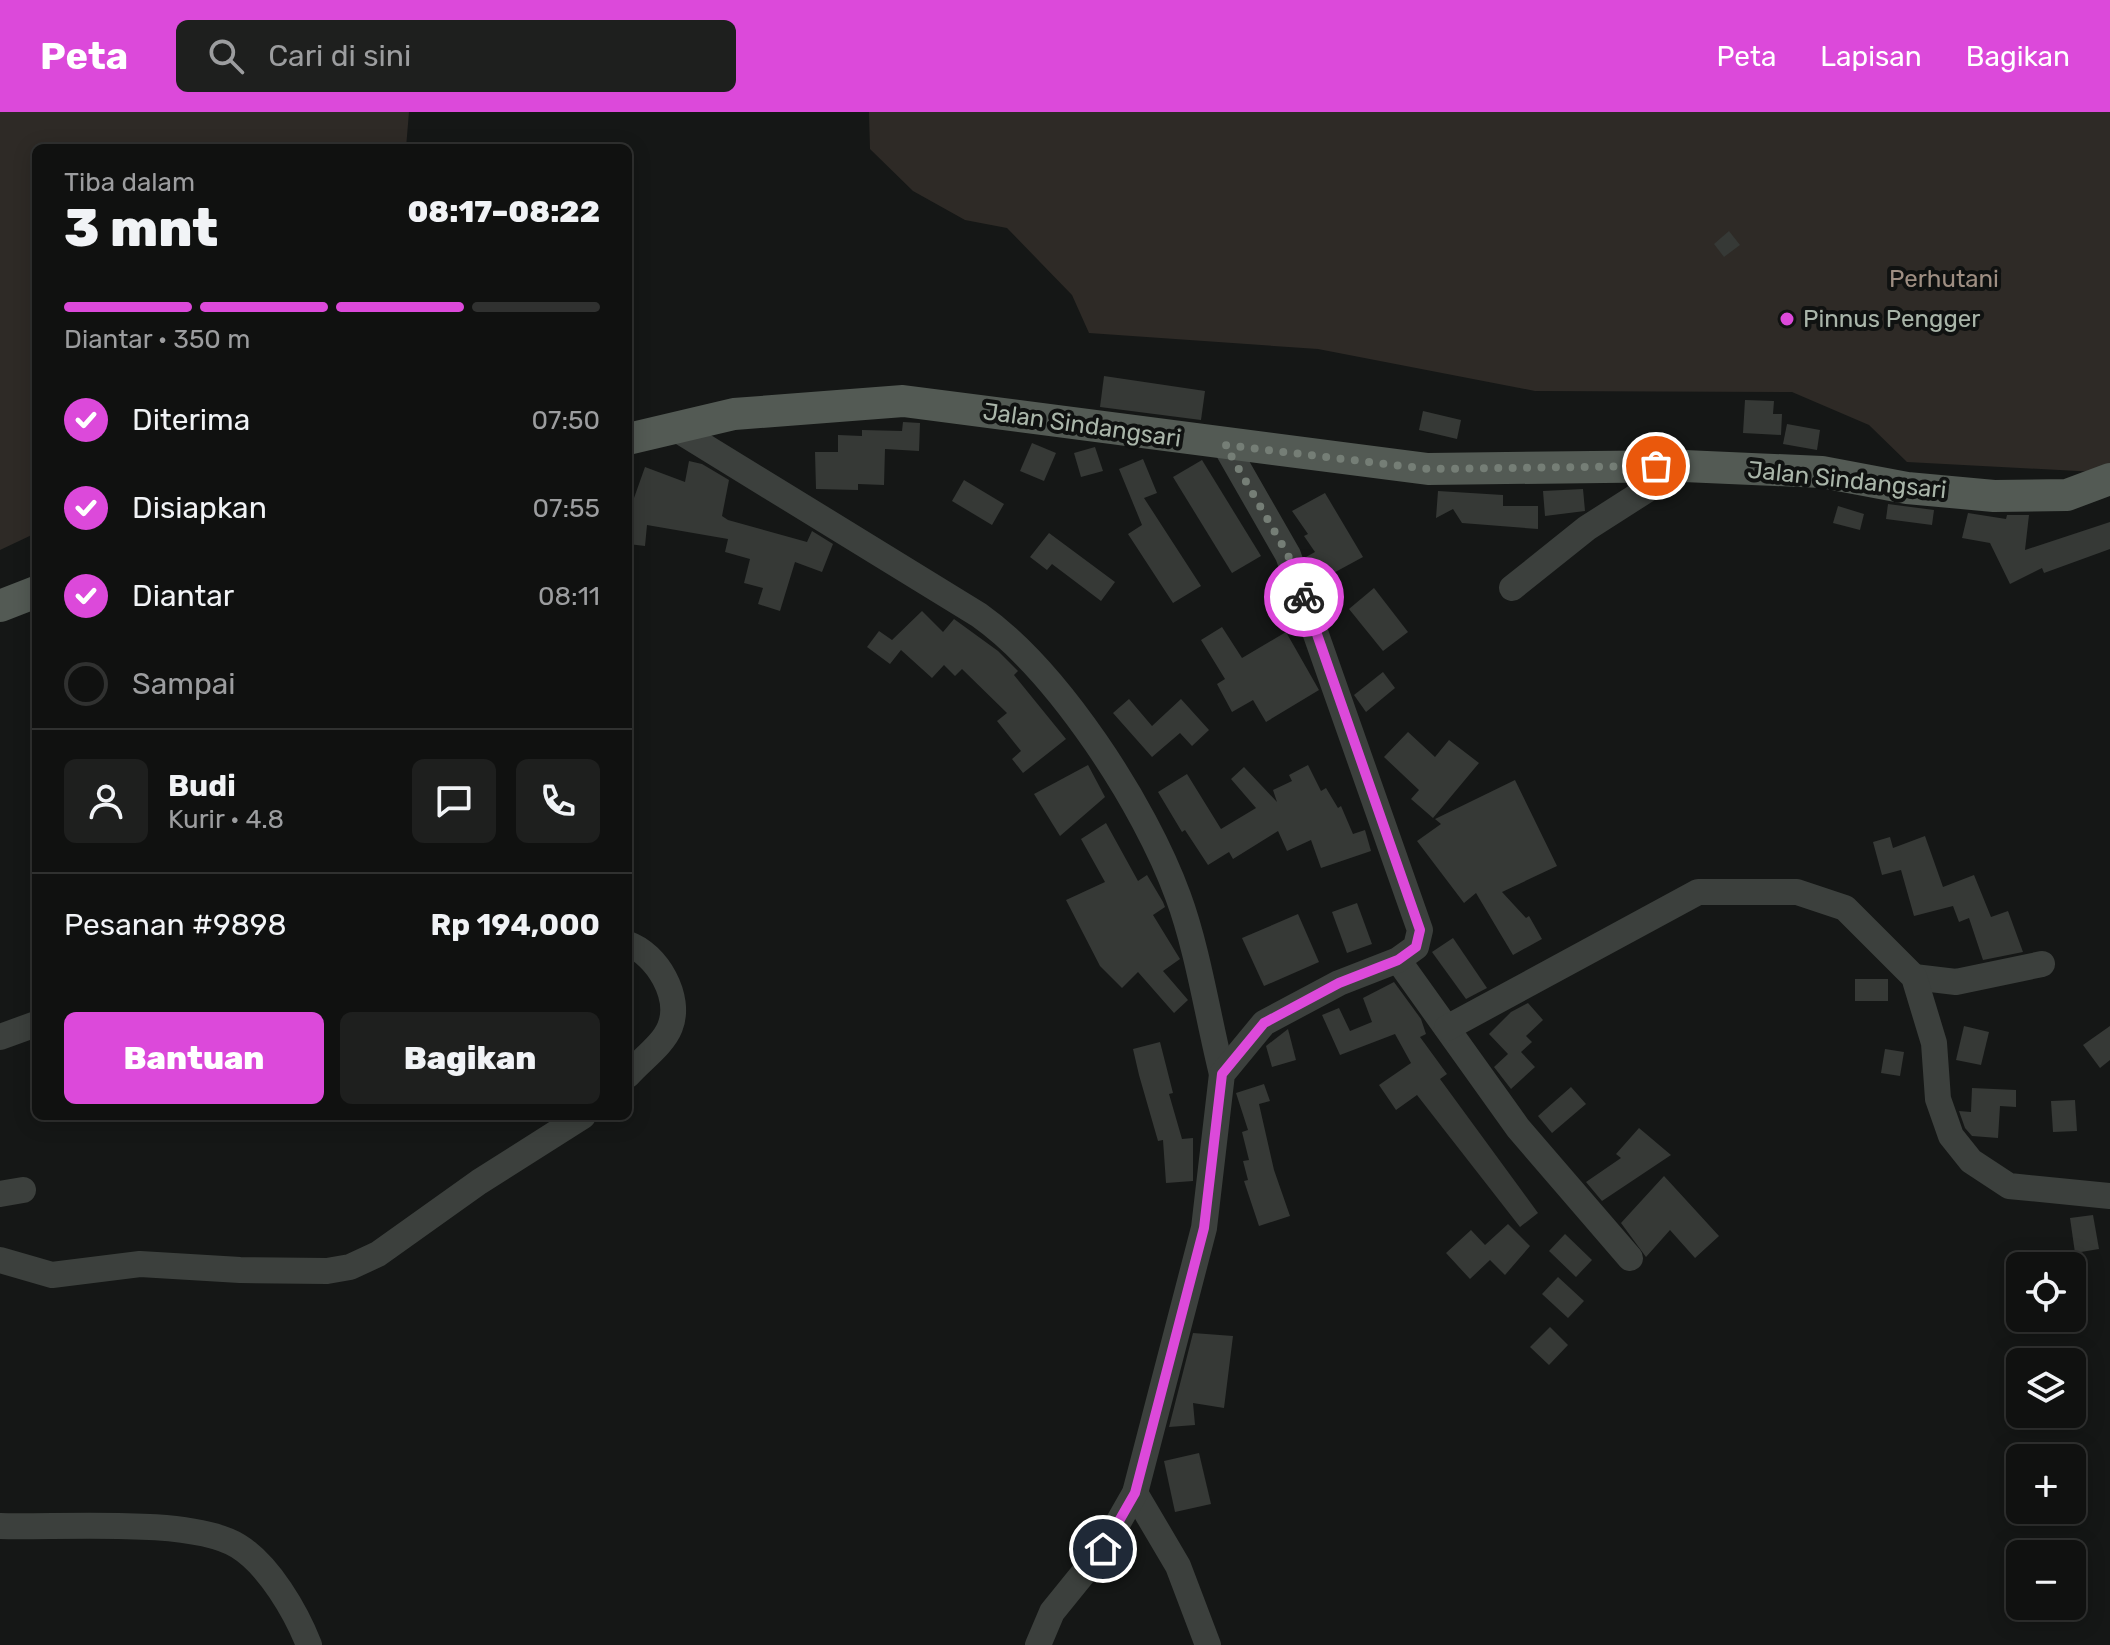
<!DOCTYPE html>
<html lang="id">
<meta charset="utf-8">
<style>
body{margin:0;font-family:Rubik,sans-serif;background:#1e1f1e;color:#f1f3f6;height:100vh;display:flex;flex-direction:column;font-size:30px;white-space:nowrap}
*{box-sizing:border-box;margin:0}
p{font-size:26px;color:#9c9d9f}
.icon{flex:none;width:44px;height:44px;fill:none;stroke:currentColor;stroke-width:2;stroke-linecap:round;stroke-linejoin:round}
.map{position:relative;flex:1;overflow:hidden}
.side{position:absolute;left:32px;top:32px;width:600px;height:976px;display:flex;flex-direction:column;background:#101110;border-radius:12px;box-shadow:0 4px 20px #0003,0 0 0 2px #303130}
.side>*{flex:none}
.tools{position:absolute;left:2006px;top:1140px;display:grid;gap:16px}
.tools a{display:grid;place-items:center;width:80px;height:80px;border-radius:12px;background:#101110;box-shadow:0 4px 20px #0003,0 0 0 2px #303130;font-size:40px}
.pin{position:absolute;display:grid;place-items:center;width:68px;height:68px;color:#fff;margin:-34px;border:4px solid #fff;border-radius:50%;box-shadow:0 2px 8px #0007}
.courier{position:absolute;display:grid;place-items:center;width:80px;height:80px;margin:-40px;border:6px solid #dc49da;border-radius:50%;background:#fff;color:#222;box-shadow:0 2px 10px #0007}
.head em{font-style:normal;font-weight:800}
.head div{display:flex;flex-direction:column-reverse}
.head{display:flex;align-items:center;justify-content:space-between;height:136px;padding:0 32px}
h1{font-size:52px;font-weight:800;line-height:60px}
.bar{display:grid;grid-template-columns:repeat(4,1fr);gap:12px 8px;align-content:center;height:96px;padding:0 32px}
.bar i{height:10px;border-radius:6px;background:#303130}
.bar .on{background:#dc49da}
.bar p{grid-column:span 4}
.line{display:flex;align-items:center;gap:20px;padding:0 32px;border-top:2px solid #303130}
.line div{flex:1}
.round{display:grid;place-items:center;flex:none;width:84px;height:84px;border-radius:12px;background:#1e1f1e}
ol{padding:0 32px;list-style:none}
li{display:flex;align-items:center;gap:24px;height:88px}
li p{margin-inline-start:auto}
li .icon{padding:8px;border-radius:50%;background:#dc49da;color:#fff;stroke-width:4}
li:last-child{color:#9c9d9f}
li i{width:44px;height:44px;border:4px solid #303130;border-radius:50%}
.button{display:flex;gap:16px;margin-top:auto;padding:16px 32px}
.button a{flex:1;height:92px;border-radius:12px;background:#dc49da;color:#fff;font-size:32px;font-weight:800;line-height:92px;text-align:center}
.button a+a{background:#1e1f1e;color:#f1f3f6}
header{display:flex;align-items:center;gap:48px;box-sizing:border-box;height:112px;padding:0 40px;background:#dc49da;color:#fff}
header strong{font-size:38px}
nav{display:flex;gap:44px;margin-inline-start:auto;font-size:28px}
.search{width:560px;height:72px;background:#1e1f1e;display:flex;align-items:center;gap:20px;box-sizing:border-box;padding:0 28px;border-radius:12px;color:#9c9d9f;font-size:30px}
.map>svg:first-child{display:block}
</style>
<header>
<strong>Peta</strong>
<div class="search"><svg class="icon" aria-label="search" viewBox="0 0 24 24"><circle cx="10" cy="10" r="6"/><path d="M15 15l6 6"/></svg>Cari di sini</div>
<nav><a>Peta</a><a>Lapisan</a><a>Bagikan</a></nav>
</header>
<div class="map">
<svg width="2110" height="1533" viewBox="0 0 2110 1533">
<rect width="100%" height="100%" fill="#151716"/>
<g fill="#2e2a26">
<polygon points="0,0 409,0 406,36 36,36 36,421 0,438"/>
<polygon points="869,0 2110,0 2110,355 2096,360 1907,350 1869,313 1792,280 1535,279 1318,237 1089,221 1072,183 1007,116 965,108 913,79 870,37"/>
</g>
<g fill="#363936">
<polygon points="1729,119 1740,133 1724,145 1714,132"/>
<polygon points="1104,264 1205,279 1201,308 1100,295"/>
<polygon points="1745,288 1774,289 1773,302 1782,302 1781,323 1743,321"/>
<polygon points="1423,299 1461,308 1457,327 1419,318"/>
<polygon points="903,310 920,311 919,339 885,337 884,373 858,372 858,378 816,377 815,340 838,340 838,323 862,324 862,318 902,319"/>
<polygon points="1787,312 1820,318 1817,338 1783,332"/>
<polygon points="1032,331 1056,341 1044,369 1020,359"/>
<polygon points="1095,335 1103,359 1081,365 1074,341"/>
<polygon points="1143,347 1157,381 1144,386 1201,474 1173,491 1128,422 1142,413 1119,357"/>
<polygon points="1202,348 1261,444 1232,461 1173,365"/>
<polygon points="689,349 702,352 729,368 722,404 728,408 807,430 812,419 833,432 822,460 795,450 780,499 758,492 763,476 744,471 750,447 725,440 728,427 647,413 645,434 628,432 628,403 645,355 685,370"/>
<polygon points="964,368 1004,392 992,413 952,389"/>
<polygon points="1583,377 1585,399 1545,404 1543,379"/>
<polygon points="1438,379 1503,383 1503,394 1538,394 1538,417 1462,411 1453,397 1436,406"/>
<polygon points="1325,381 1363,445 1315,471 1306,445 1315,440 1304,424 1308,422 1292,399"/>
<polygon points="1888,392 1934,398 1932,413 1886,407"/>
<polygon points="1838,394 1864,402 1860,418 1833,411"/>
<polygon points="1968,401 2006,407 2007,403 2029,403 2025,438 2110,410 2110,437 2044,461 2042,456 2010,472 1990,431 1962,426"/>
<polygon points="1049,421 1115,470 1101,489 1052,452 1047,458 1030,445"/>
<polygon points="1374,476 1408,520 1383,539 1349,497"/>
<polygon points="922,499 943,520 954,507 998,539 1018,559 1014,563 1066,627 1023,661 1012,647 1021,639 997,609 1007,601 962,557 955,564 944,553 932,566 901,538 890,552 867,535 879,519 892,528"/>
<polygon points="1222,515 1242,546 1286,520 1319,578 1266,610 1253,588 1232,600 1217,572 1225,567 1201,528"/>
<polygon points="1383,560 1395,576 1366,600 1354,583"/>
<polygon points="1129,587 1152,614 1181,587 1209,618 1192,634 1180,621 1152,645 1113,601"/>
<polygon points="1408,620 1435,645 1449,628 1479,651 1433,706 1411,687 1419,678 1384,645"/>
<polygon points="1088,653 1105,685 1060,724 1034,682"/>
<polygon points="1308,653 1321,679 1326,676 1338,696 1341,694 1353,722 1365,718 1371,739 1321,756 1311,728 1287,739 1278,719 1233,747 1229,740 1208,753 1185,718 1182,720 1158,680 1187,662 1221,717 1256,696 1231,667 1244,655 1277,690 1273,678 1292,669 1289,663"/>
<polygon points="1515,668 1557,754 1502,780 1526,806 1529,804 1542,827 1513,843 1476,781 1464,791 1417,729 1441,712 1435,707"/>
<polygon points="1106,711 1138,769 1147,763 1163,790 1165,795 1153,803 1180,847 1163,859 1188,888 1174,901 1138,860 1122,876 1100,854 1066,788 1105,770 1081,727"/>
<polygon points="1925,724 1943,775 1974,763 1991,805 2008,799 2023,840 1983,848 1969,806 1959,810 1953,794 1914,804 1901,758 1882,763 1873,730 1890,725 1893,736"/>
<polygon points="1357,791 1372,832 1347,841 1332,800"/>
<polygon points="1298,802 1319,850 1264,874 1242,826"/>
<polygon points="1453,826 1487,876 1466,887 1432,840"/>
<rect x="1855" y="867" width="33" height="22"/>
<polygon points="1394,870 1421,907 1426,922 1420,925 1447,962 1440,967 1538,1101 1520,1115 1417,983 1396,998 1379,973 1411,951 1395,922 1340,943 1322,903 1339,896 1350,919 1372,910 1363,886"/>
<polygon points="1528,891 1543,908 1526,924 1532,930 1521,940 1535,955 1511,977 1494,955 1508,942 1489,922 1511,900"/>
<polygon points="1964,914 1989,920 1981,953 1956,948"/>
<polygon points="2110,914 2110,948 2100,956 2083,933"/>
<polygon points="1288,917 1296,948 1272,955 1266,934"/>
<polygon points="1160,930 1173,981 1169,982 1182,1027 1193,1026 1193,1069 1166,1071 1163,1028 1158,1029 1139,963 1133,937"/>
<polygon points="1885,937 1904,940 1900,964 1881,961"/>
<polygon points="1264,972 1270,989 1259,992 1274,1058 1290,1104 1259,1114 1244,1069 1248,1068 1243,1049 1249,1048 1242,1020 1248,1018 1236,981"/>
<polygon points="1571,975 1586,992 1552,1021 1538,1004"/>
<polygon points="1972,976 2016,978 2016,995 2000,994 1998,1026 1972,1024 1965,1016 1959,999 1971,1000"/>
<polygon points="2075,988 2077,1019 2053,1020 2051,989"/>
<polygon points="1639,1016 1671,1043 1602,1089 1586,1070 1621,1046 1616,1042"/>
<polygon points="1664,1064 1719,1124 1695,1146 1670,1118 1646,1145 1621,1111"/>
<polygon points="2093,1103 2099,1137 2075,1141 2070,1106"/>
<polygon points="1508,1112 1530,1134 1505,1163 1490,1148 1470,1167 1446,1141 1471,1118 1485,1133"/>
<polygon points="1565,1122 1592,1148 1576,1165 1549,1139"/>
<polygon points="1558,1165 1584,1189 1568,1206 1542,1182"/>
<polygon points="1550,1215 1568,1233 1549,1253 1530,1235"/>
<polygon points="1193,1221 1233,1224 1224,1296 1193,1291 1195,1313 1169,1315"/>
<polygon points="1199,1341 1211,1392 1175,1400 1164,1349"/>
</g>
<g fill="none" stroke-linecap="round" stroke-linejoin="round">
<g stroke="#3c403d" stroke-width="26">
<path d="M673,315L979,503C1058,559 1145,693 1178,784C1198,838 1208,906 1222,962"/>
<polyline points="1512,476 1587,416 1684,354"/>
<path d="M628,832C657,842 682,885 670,915C663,933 641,948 628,963"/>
<polyline points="1398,848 1518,1016 1630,1146"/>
<polyline points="1914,865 1956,870 2042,852"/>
<polyline points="1447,916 1698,780 1797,780 1845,796 1914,865 1934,931 1938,987 1951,1024 1971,1049 2009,1074 2110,1084"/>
<polyline points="0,925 36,912"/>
<polyline points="0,1082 23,1078"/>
<polyline points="0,1148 52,1163 140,1152 240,1158 327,1159 350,1155 378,1142 479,1070 583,1004"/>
<polyline points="1135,1381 1178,1454 1208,1533"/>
<path d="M0,1414C59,1416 191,1405 238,1434C269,1453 296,1500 309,1533"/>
<polyline points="1038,1533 1052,1500 1103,1437 1135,1381 1204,1116 1222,962 1264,911 1339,871 1398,848 1416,835 1420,818 1288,443 1225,333"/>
</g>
<g stroke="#535a54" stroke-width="32">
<polyline points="628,327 734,302 903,289 1428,357 1684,354 1822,360 1907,376 1994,384 2067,383 2110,367"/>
<polyline points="0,494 36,480"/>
</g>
</g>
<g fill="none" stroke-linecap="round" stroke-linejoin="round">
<polyline stroke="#757e76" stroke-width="8" stroke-dasharray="0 14.4" points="1304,485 1288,443 1225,333 1428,357 1656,354"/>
<polyline stroke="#dc49da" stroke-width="10" points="1103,1437 1135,1381 1204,1116 1222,962 1264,911 1339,871 1398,848 1416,835 1420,818 1304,485"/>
</g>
<circle fill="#dc49da" stroke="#101211" stroke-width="3" cx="1787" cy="207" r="8"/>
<g text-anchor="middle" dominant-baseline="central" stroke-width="8" stroke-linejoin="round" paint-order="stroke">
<g font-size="24" fill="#9e8e82" stroke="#101211">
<text x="1944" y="167">Perhutani</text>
</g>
<g font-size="24" fill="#a9b5a9" stroke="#101211" text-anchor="start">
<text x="1803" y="207">Pinnus Pengger</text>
</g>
<g font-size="24" fill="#a9b5a9" stroke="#101211">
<text transform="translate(1082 313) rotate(8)">Jalan Sindangsari</text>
<text transform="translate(1847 368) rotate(6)">Jalan Sindangsari</text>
</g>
</g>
</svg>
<div class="tools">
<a><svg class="icon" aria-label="locate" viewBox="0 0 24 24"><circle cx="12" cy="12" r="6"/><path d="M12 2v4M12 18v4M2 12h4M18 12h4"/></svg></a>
<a><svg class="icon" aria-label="layers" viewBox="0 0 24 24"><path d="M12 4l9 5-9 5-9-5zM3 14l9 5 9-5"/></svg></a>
<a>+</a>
<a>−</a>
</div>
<div class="pin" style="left:1656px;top:354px;background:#ea580c"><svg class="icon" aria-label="bag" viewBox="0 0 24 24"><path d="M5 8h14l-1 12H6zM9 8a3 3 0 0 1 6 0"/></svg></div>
<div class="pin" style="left:1103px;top:1437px;background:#1f2937"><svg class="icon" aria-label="home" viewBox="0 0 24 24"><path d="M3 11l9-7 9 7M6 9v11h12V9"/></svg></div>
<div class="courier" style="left:1304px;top:485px"><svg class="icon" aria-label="bike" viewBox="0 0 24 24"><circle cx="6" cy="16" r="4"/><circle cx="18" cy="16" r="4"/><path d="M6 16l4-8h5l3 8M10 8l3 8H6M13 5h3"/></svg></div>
<section class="side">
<div class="head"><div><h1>3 mnt</h1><p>Tiba dalam</p></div><em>08:17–08:22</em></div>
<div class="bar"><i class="on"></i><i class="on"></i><i class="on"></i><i></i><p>Diantar · 350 m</p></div>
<ol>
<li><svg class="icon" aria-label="check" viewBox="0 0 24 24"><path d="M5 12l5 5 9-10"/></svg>Diterima<p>07:50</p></li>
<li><svg class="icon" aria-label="check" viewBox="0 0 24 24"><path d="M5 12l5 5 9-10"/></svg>Disiapkan<p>07:55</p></li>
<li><svg class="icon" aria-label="check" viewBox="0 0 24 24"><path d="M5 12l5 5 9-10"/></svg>Diantar<p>08:11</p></li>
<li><i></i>Sampai</li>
</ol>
<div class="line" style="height:144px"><a class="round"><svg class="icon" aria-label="person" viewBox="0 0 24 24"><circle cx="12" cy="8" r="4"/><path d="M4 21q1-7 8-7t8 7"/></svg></a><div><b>Budi</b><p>Kurir · 4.8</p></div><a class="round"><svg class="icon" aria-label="chat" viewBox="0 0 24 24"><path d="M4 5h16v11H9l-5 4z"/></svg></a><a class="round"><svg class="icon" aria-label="phone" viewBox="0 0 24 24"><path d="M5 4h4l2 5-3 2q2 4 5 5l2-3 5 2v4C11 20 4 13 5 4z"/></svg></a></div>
<div class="line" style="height:104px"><div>Pesanan #9898</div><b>Rp 194,000</b></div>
<div class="button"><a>Bantuan</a><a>Bagikan</a></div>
</section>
</div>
